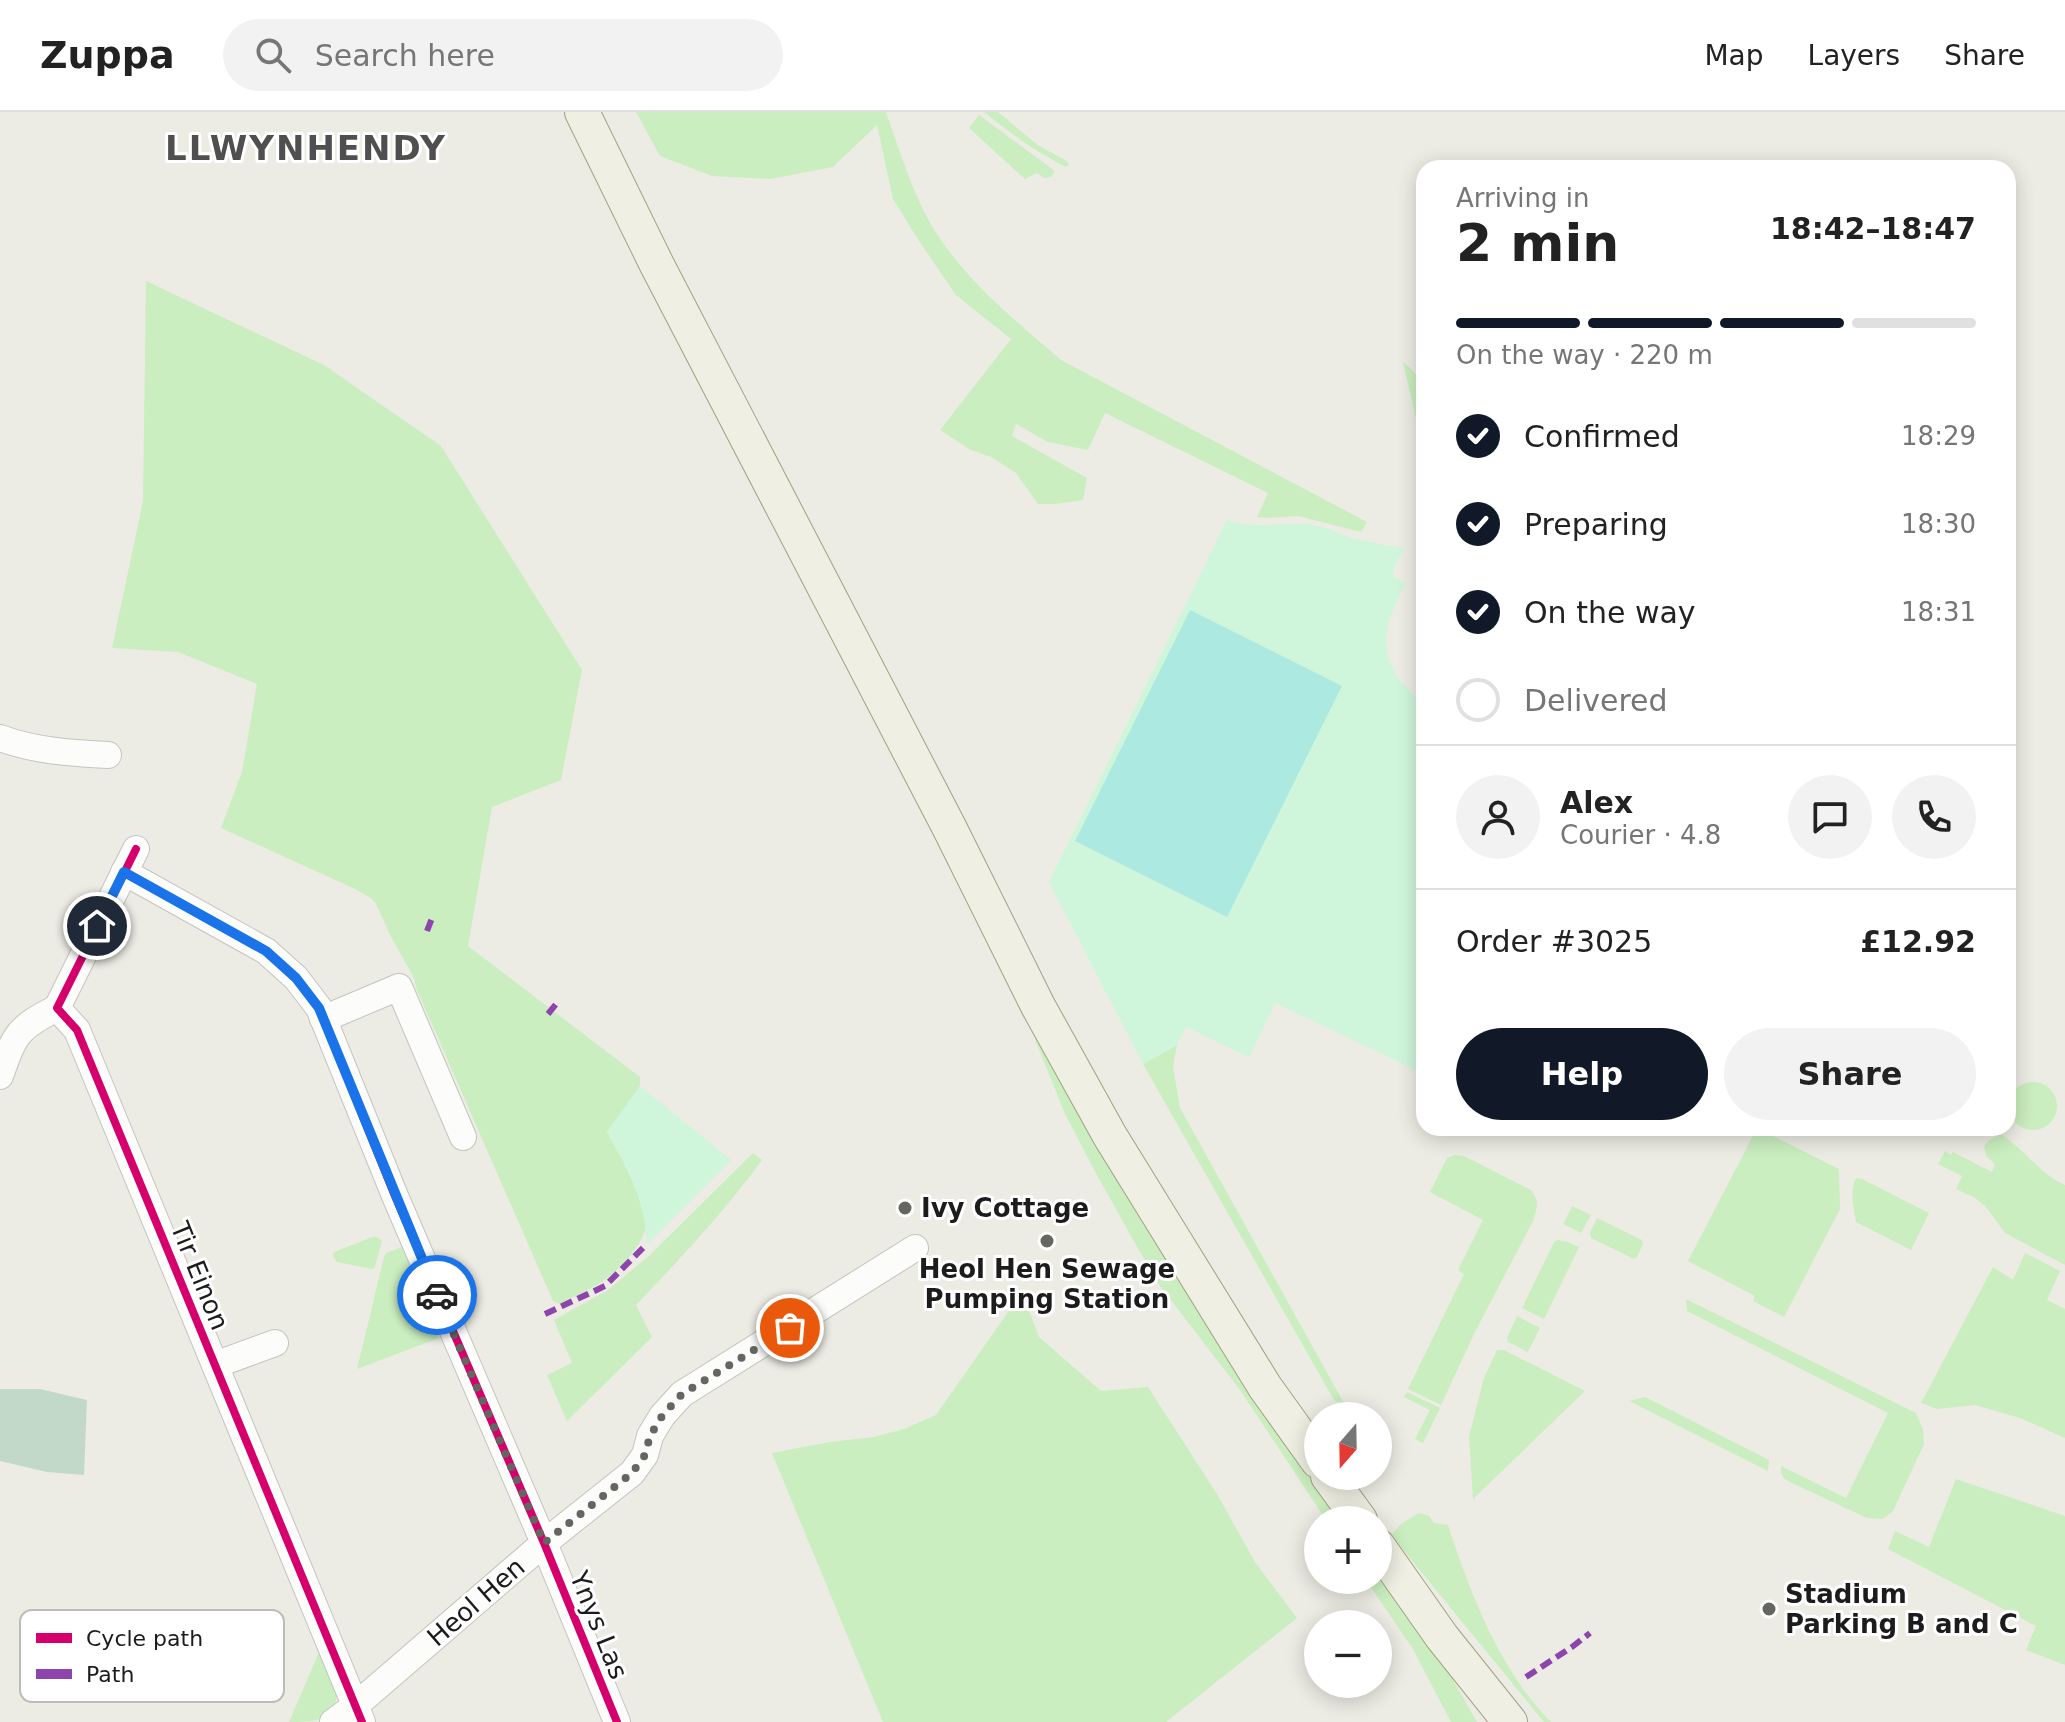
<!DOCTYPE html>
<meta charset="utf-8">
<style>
body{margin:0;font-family:"DejaVu Sans",sans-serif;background:#f2f2f2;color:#222;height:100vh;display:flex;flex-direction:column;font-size:30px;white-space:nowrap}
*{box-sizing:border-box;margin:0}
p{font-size:26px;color:#767676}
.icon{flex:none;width:44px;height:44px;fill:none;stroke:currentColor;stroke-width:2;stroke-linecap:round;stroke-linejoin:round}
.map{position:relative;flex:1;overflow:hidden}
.details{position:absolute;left:1416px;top:48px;width:600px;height:976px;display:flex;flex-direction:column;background:#fff;border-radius:24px;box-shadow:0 4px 20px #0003}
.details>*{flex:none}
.needle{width:52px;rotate:200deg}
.buttons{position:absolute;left:1304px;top:1290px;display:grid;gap:16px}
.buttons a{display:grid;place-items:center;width:88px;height:88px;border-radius:50%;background:#fff;box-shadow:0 4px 20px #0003;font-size:40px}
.pin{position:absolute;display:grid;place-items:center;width:68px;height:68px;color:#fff;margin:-34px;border:4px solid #fff;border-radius:50%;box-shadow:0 2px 8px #0007}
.courier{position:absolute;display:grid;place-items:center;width:80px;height:80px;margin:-40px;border:6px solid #1a73e8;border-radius:50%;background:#fff;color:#222;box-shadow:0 2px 10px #0007}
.overview em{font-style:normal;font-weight:700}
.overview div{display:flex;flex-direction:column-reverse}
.overview{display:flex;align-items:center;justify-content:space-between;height:136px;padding:0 40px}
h1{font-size:52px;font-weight:700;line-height:60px}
.bar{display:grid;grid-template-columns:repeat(4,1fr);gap:12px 8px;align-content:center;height:96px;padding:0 40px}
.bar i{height:10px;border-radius:6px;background:#e0e0e0}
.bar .on{background:#111827}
.bar p{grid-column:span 4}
.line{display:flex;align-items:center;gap:20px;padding:0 40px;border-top:2px solid #e0e0e0}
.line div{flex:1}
.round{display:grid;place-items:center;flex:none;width:84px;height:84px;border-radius:42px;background:#f2f2f2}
ol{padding:0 40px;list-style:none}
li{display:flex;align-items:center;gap:24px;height:88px}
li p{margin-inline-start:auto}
li .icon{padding:8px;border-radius:50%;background:#111827;color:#fff;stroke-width:4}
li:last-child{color:#767676}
li i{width:44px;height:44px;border:4px solid #e0e0e0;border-radius:50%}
.action{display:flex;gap:16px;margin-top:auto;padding:16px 40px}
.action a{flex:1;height:92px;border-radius:48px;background:#111827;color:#fff;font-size:32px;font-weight:700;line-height:92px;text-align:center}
.action a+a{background:#f2f2f2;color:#222}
header{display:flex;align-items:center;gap:48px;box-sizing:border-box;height:112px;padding:0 40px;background:#fff;border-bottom:2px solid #e0e0e0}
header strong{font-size:38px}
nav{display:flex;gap:44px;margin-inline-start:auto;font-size:28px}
.search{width:560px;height:72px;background:#f2f2f2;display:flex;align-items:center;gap:20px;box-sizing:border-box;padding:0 28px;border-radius:44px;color:#767676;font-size:30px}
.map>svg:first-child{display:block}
</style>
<header>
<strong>Zuppa</strong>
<div class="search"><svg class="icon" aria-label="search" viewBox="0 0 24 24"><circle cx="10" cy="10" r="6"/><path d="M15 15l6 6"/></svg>Search here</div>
<nav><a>Map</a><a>Layers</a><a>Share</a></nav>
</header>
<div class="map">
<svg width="2065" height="1610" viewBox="0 0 2065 1610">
<rect width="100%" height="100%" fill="#ecece4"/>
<g fill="#caeebf">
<path d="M636,0H886C901,42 914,88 939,125C971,173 1018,211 1061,248L1367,410L1361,420L1298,404L1268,406L1257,405L1268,381L1105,301L1088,338L1048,330L1016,312L1012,324L1087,366L1083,388L1055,392H1038L1016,361L991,345L971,338L940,318L1011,227L956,183L919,129L893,87L877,13L833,55L770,67L712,64L660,44Z"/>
<path d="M984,0H998L1039,34L1067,49L1069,53L1066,55C1036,40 1010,21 984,0Z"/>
<polygon points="979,3 1055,59 1051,65 1044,66 1037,61 1025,67 969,16"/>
<path d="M146,169L324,253L441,334L582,558L561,668L492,695L468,834L640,965V974L607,1020C621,1045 644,1082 646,1111C647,1129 618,1159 603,1169C590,1178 574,1184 560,1192L553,1189L417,878L413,864L390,823L376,792L371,786L355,777L221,716L242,660L257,572L178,540L112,536L143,389Z"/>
<polygon points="1403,250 1410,256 1424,272 1424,342"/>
<polygon points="1029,892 1342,1408 1326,1408 1240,1278 1157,1170 1098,1065 1065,1002 1036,930"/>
<polygon points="1177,933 1173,955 1180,996 1345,1293 1334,1288 1143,952"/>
<circle cx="2033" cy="994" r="24"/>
<polygon points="1757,1016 1839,1057 1840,1097 1784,1205 1753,1189 1755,1184 1688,1149"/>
<path d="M2001,1022C2024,1037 2040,1062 2065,1073V1153L2005,1121L1985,1094L1975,1086L1956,1077L1962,1064L1938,1052L1945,1039L1951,1043L1953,1040L1992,1060L1995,1052L1986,1044L1984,1034L1989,1028Z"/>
<path d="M753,1041L762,1048C724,1100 680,1147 636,1193L652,1225L567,1309L547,1263L572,1251L554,1208L608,1178L650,1143Z"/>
<path d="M1455,1043L1464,1044L1531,1078C1540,1089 1537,1096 1533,1109L1475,1220L1441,1293L1408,1277L1464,1162L1458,1158L1483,1108L1430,1080L1447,1046Z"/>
<path d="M1856,1066L1862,1067L1929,1101L1911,1138L1856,1110C1854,1096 1849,1080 1856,1066Z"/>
<polygon points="1572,1094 1591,1103 1581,1121 1563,1112"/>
<polygon points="1597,1106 1642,1128 1643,1132 1637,1145 1634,1147 1591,1126 1590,1120"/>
<polygon points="375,1124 382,1129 375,1155 372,1157 337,1150 333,1144 334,1140"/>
<polygon points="1558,1128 1568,1130 1579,1135 1544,1207 1522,1196 1554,1130"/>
<polygon points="402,1135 439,1226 357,1257 384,1145 386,1141"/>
<polygon points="2025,1141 2060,1159 2047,1188 2065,1197 2065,1326 2020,1306 1975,1293 1937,1297 1921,1291 1993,1155 2013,1168"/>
<polygon points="1022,1180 1039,1225 1101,1279 1148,1275 1217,1382 1255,1450 1297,1506 1166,1610 883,1610 772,1341 830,1330 874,1325 904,1317 936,1303"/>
<path d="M1686,1187L1916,1301L1923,1317L1924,1332L1893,1399L1883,1407L1867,1406L1790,1370C1782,1366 1781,1363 1781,1354L1846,1386L1888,1301L1687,1199Z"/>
<polygon points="1517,1204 1540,1216 1528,1240 1508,1230 1507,1226"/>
<polygon points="1497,1238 1504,1238 1585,1279 1473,1387 1469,1324 1484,1266"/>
<polygon points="1407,1280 1440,1296 1423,1331 1415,1327 1430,1298 1404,1285"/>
<polygon points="1645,1285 1769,1348 1768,1359 1629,1289"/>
<polygon points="1956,1367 2065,1404 2065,1553 2026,1538 2036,1514 1888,1437 1895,1419 1929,1435"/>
<path d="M1419,1401L1429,1404L1434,1411L1448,1413C1471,1483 1499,1557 1551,1610H1544L1391,1423L1401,1412Z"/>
<polygon points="1378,1457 1435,1536 1477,1610 1451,1610 1413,1537 1366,1468 1378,1468"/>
<path d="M319,1540L337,1582C334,1610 313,1610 289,1610Z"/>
</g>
<polygon fill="#c2d9c9" points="0,1277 40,1277 87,1288 84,1363 47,1360 0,1349"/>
<g fill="#cff6db">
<path d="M1227,408C1259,419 1282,408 1313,413C1326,415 1337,421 1349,425C1367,430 1385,433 1404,436L1394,456L1393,464L1405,471C1399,486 1389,503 1387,520C1382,547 1401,577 1424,590V962L1275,891L1249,945L1186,915L1177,933L1143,952L1049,770Z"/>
<path d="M640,974L731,1048L647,1132C646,1090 627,1056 607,1020Z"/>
</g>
<polygon fill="#ace9e1" points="1190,498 1342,574 1227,805 1075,729"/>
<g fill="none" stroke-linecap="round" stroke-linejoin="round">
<defs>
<g id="minor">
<path d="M0,626C35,639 71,641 108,643"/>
<polyline points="136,737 57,896 77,918 362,1610"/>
<polyline points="124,760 266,839 296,866 319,896 395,1084 544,1431 617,1610"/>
<polyline points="323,907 399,875 463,1025"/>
<path d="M0,964C15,922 17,916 57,896"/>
<polyline points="215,1253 275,1231"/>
<polyline points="333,1610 355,1594 544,1431 632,1361 645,1343 650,1324 662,1304 682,1282 915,1136"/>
</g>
<g id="major">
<polyline points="582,0 657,153 949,715 1038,894 1110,1024 1265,1275 1318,1349"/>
<polyline points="1328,1364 1360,1408"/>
<polyline points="1378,1434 1442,1525 1510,1610"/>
</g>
</defs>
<use href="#minor" stroke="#c4c4c0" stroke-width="28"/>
<use href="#major" stroke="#a2a181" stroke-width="36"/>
<use href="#minor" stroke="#fcfcfb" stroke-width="26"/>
<use href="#major" stroke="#f0efe3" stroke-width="34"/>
<g stroke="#8e44ad" stroke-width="6" stroke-dasharray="12 6" stroke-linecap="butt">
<polyline points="427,819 432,806"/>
<polyline points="548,902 557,891"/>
<polyline points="545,1202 605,1174 647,1132"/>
<polyline points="1526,1565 1572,1535 1590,1521"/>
</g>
<defs>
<g id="cycleway">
<polyline points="136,737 57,896 77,918 362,1610"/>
<polyline points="124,760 266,839 296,866 319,896 395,1084 544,1431 617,1610"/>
</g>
</defs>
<use href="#cycleway" stroke="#fff" stroke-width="13"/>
<use href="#cycleway" stroke="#d6006c" stroke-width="8"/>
</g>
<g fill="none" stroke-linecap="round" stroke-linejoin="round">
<polyline stroke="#656562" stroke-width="8" stroke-dasharray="0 14.4" points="437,1183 544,1431 632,1361 645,1343 650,1324 662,1304 682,1282 790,1216"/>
<polyline stroke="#1a73e8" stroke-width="10" points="97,814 124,760 266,839 296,866 319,896 437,1183"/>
</g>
<g fill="#656562" stroke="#fff" stroke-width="3">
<circle cx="905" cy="1096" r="8"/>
<circle cx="1047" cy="1129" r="8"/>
<circle cx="1769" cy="1497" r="8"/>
</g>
<g text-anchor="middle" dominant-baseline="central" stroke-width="6" stroke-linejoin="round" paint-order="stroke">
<g font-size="26" font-weight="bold" fill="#1c1c1c" stroke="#fff" text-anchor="start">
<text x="921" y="1096">Ivy Cottage</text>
<text x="1047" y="1157" text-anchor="middle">Heol Hen Sewage<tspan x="1047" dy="30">Pumping Station</tspan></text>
<text x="1785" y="1482">Stadium<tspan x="1785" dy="30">Parking B and C</tspan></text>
</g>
<g font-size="26" fill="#1c1c1c" stroke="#fff">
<text transform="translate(200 1164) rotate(68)">Tir Einon</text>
<text transform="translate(476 1490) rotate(-41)">Heol Hen</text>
<text transform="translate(599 1513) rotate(68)">Ynys Las</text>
</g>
<g font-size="34" font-weight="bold" letter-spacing="2" fill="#4f4f4f" stroke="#fff">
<text x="306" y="36">LLWYNHENDY</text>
</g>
</g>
<rect x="20" y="1498" width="264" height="92" rx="12" fill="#fff" stroke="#bbb" stroke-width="2"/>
<rect x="36" y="1521" width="36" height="10" fill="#d6006c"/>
<rect x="36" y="1557" width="36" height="10" fill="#8e44ad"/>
<g font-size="22" fill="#1c1c1c">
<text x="86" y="1534">Cycle path</text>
<text x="86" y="1570">Path</text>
</g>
</svg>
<div class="buttons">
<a><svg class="needle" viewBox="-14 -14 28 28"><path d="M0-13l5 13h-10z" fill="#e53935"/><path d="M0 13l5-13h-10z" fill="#767676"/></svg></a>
<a>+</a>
<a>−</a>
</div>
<div class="pin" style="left:790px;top:1216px;background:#ea580c"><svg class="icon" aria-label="bag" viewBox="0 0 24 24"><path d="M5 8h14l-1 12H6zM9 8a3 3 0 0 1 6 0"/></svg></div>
<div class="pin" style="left:97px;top:814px;background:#1f2937"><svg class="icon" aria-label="home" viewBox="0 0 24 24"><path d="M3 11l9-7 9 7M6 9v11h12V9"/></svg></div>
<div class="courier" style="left:437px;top:1183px"><svg class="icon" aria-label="car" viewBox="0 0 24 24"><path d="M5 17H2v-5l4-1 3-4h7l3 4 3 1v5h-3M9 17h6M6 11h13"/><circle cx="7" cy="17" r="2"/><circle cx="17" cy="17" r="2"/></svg></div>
<section class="details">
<div class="overview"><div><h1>2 min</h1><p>Arriving in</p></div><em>18:42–18:47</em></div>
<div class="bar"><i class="on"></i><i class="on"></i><i class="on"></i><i></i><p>On the way · 220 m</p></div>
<ol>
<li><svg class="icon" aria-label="check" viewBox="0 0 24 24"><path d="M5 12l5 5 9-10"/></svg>Confirmed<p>18:29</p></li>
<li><svg class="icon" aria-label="check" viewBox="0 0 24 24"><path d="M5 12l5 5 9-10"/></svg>Preparing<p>18:30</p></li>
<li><svg class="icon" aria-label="check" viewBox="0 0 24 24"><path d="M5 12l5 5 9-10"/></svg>On the way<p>18:31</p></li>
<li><i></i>Delivered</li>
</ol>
<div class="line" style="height:144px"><a class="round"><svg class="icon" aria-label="person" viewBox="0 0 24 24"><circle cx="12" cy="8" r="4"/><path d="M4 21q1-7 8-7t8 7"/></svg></a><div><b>Alex</b><p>Courier · 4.8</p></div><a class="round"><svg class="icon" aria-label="chat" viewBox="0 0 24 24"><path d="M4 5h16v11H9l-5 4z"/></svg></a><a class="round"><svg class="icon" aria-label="phone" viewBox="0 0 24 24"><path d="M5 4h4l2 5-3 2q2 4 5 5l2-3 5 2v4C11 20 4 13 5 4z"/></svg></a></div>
<div class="line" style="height:104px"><div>Order #3025</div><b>£12.92</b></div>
<div class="action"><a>Help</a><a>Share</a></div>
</section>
</div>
